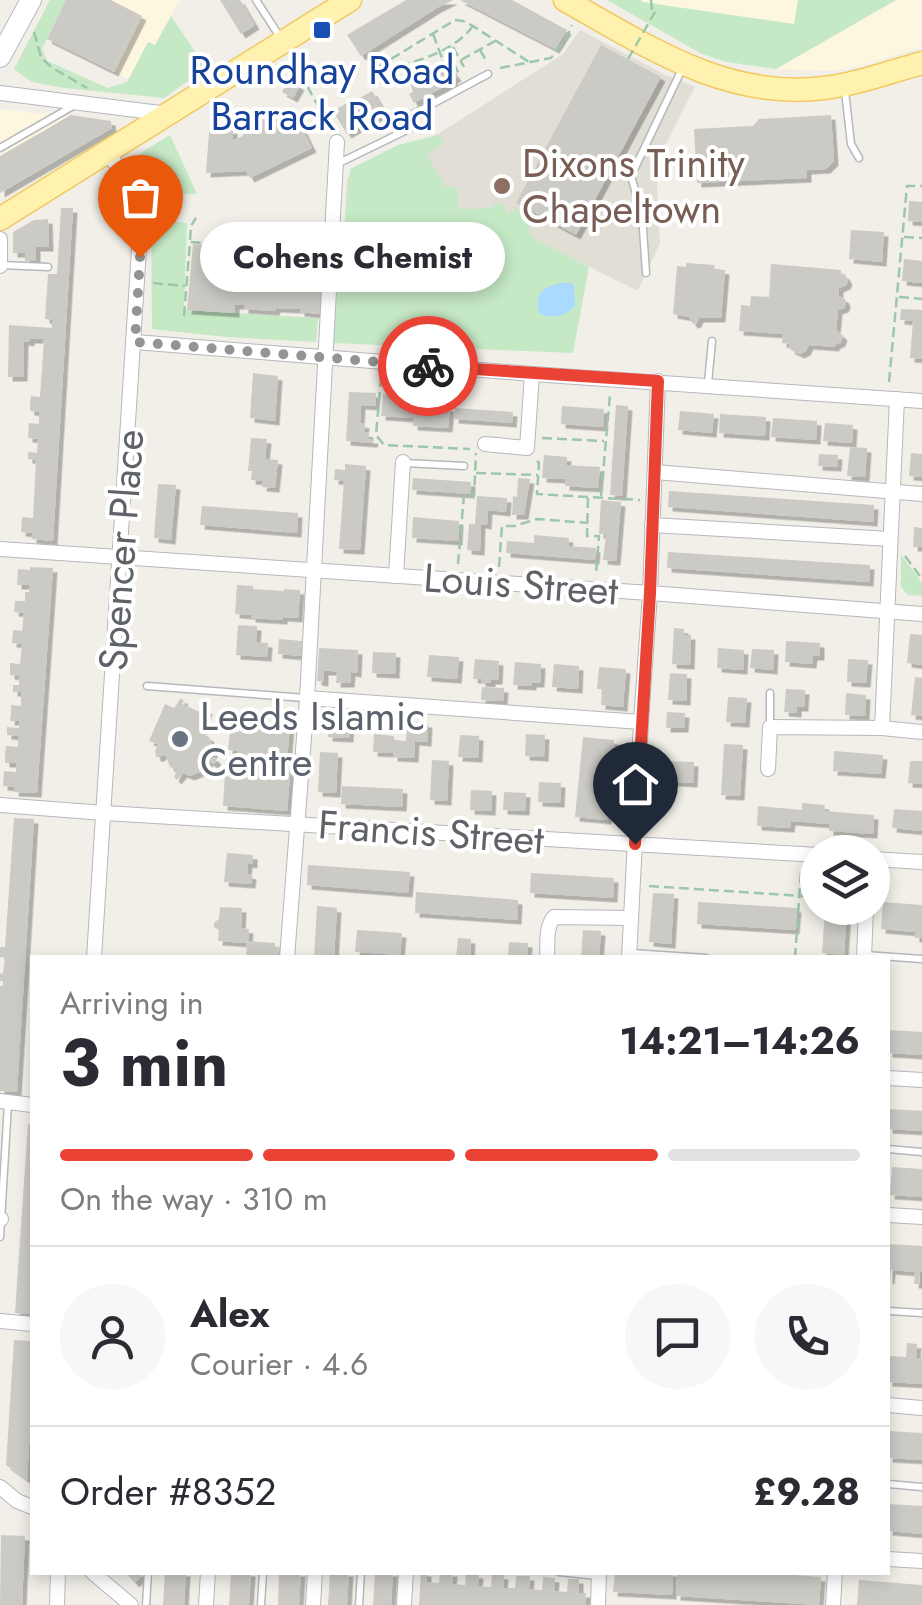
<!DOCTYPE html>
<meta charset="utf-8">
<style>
body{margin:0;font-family:Jost,sans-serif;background:#f7f7f7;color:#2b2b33;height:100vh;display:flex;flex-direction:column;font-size:38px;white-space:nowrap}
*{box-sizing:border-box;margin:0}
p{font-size:32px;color:#7c7c81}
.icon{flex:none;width:55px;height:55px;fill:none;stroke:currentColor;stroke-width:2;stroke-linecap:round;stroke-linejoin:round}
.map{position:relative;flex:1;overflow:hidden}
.drawer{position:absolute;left:30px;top:955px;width:860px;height:620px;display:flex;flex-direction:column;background:#fff;border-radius:0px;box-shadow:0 5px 15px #0003}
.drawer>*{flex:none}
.fabs{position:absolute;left:800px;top:835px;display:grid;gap:20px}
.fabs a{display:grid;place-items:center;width:90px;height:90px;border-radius:50%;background:#fff;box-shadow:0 5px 15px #0003;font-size:50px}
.pin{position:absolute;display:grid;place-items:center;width:85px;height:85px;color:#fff;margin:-102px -42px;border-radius:50% 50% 50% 0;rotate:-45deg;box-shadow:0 0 10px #0007}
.pin .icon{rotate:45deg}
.courier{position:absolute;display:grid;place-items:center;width:100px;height:100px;margin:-50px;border:8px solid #ea4335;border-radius:50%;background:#fff;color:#222;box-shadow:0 2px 12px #0007}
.bubble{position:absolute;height:70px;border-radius:35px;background:#fff;box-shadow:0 5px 15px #0003;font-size:32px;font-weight:700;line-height:70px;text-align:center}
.overview em{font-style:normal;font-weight:700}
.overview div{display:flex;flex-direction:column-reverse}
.overview{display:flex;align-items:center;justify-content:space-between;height:170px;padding:0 30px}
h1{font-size:65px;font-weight:700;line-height:75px}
.bar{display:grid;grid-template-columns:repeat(4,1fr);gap:15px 10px;align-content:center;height:120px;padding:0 30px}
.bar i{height:12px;border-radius:8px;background:#e1e1e2}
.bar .selected{background:#ea4335}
.bar p{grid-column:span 4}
.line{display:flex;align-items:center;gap:25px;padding:0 30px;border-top:2px solid #e1e1e2}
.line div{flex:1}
.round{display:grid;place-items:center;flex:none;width:105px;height:105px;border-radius:52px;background:#f7f7f7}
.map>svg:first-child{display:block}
</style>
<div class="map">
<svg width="922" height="1605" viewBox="0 0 922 1605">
<defs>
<filter id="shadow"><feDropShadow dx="4.5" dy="4.5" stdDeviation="0" flood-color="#0004"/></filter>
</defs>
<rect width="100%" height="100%" fill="#f1efe8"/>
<g fill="#fef7e0">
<polygon points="66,0 183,0 178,3 135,82 47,39"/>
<polygon points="641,0 798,0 795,24 641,2"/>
<polygon points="896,0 922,0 922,47 860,66 832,71 776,69"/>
<polygon points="0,109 111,121 112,128 0,193"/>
</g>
<polygon fill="#e1ded6" points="580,30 664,74 695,87 656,163 660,243 638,291 555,250 339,339 347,178 367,167 438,134 563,54"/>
<g fill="#c5e8c5">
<polygon points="50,0 66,0 42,49 47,61 108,88 127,82 148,42 155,45 171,16 206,68 164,98 64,88 32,82 14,69"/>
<polygon points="607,0 641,0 642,2 794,24 798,0 896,0 776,69 727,62 702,54"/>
<polygon points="170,135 197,194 168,194 167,221 187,223 184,310 318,318 316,342 226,337 152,329 151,214 147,195 138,176 136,166 137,157 145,150"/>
<polygon points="438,135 444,142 426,154 446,187 457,186 459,209 493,208 494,204 503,203 507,214 519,207 529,214 529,233 538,241 589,267 573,353 332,343 350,169 398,145"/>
<polygon points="901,555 922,583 922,596 908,595 901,587"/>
</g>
<path fill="#aadaff" d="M562,283H571L574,286L575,306C564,317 554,319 540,314C532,295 544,286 562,283Z"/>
<g fill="#cccac5" filter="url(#shadow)">
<polygon points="66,0 111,0 142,16 114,72 47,39"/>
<polygon points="220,0 240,0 255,25 241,34"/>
<polygon points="406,0 453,0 437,8 361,56 347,35"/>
<polygon points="460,0 512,0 567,30 555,49"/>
<polygon points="601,45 661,77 576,235 516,203"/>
<polygon points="443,60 446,66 449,65 457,77 453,79 454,81 414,103 409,94 413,92 409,78"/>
<polygon points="289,79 300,86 293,98 282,92"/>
<polygon points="372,91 385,112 347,134 333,111 349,102 354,110 362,105 358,99"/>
<polygon points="291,106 312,148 250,178 246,171 206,173 209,132 233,129 233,140 243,136 246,123 270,111 274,116"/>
<polygon points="71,115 111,121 112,128 0,193 0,156"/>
<polygon points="831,115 834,161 826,169 807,170 807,178 697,183 694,129 753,126 759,119"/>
<polygon points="909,201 922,202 922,222 908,221"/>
<polygon points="61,208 73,208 53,541 32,539 32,533 21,532 22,517 33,518 36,460 28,459 28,452 37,453 38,439 28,438 29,423 39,424 39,412 30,411 30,404 31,396 40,397 44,339 30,339 30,342 24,341 23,377 8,377 9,325 52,328 52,320 45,319 48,274 57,274"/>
<polygon points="48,219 49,247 36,247 36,261 25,261 25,253 13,253 13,232 34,220"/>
<polygon points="274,228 299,230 296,288 322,289 320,314 300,312 300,309 276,308 275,311 244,309 244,305 235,305 235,313 187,310 193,244 272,249"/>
<polygon points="851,230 884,232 882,262 849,259"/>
<polygon points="904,259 922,261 922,283 902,281"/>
<polygon points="686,263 715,265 714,269 725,270 721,318 699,318 697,323 693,324 689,317 673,314 677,266 686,267"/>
<polygon points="771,264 841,270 841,273 845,275 848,281 846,285 839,288 839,296 845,299 846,304 844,308 838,310 836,330 843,336 841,342 835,345 835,347 809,345 806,351 800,354 791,350 789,344 782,343 783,334 739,331 741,305 750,306 751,296 769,297"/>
<polygon points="901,309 922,310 922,359 910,358 913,321 900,320"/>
<polygon points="253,373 278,376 275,421 250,418"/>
<polygon points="349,392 376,393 375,406 361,405 360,423 365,424 364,432 369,433 368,439 374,439 373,443 346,441"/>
<polygon points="383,394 415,397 415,405 450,407 448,428 413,426 414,418 381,416"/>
<polygon points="616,405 628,406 622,496 610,495"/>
<polygon points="562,406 604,409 603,427 561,424"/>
<polygon points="455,408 513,412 512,423 454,419"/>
<polygon points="680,411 714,414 712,433 678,430"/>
<polygon points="720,414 766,417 765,436 719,433"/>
<polygon points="773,418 817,421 816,440 771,437"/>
<polygon points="825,423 853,425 852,443 823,441"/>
<polygon points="251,438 267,439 265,459 278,460 275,488 262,487 263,481 251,480 252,471 248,471"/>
<polygon points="850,447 867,448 865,477 847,476"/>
<polygon points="911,453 922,454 922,477 909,476"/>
<polygon points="819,454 838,455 837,467 818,466"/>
<polygon points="544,455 567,457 566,465 600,467 598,488 565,486 565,479 542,478"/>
<polygon points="345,464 366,466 360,550 339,549 344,481 334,480 335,469 345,470"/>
<polygon points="413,478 471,482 470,494 412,490"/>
<polygon points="518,478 530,479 524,515 512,515 513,496 517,497"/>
<polygon points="158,484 176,485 171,540 154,538"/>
<polygon points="669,491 874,505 873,522 668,507"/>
<polygon points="477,496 507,498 506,512 488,510 487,525 481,524 480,551 467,550 469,524 475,524"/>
<polygon points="601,500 621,502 616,561 603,560 606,534 599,534"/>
<polygon points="202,506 298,513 297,533 200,525"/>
<polygon points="413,517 459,521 458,541 412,538"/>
<polygon points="914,527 922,528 922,547 913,547"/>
<polygon points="534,535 569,538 568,546 596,548 595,560 506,553 507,541 534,543"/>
<polygon points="668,552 870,565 869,582 667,568"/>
<polygon points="30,567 53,568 37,793 14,792 15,787 3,786 4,771 16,772 16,763 5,763 5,754 6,746 18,747 18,736 7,735 7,727 19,728 19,721 10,721 11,713 11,705 21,706 21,692 13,692 13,685 19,685 19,676 10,675 10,663 20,664 22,644 12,643 13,630 22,631 24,613 14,612 15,601 25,601 25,592 29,592 29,585 17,585 18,569 30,570"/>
<polygon points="237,585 253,586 253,589 284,591 284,589 300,590 298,618 283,617 283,620 251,618 251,615 235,614"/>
<polygon points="238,625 257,626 256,642 268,643 267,657 236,655"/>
<polygon points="674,628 684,629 684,635 691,635 690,665 672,664"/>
<polygon points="910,634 922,635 922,665 907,663"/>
<polygon points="279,639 302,641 301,656 278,654"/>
<polygon points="786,641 820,643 820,656 813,656 812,664 785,662"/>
<polygon points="319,648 358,650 357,673 351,672 350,683 336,683 337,672 331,671 324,671 324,682 317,681"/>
<polygon points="718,648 744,650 743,670 717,668"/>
<polygon points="752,649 774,650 773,670 750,668"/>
<polygon points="373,652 396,653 395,674 372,673"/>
<polygon points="429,655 459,657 457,679 427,677"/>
<polygon points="475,659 499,661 498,680 491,680 491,683 481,682 481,679 473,679"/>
<polygon points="848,659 868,660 866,683 847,682"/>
<polygon points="515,662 541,664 540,683 532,683 532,686 513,685"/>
<polygon points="554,664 579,666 578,689 552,687"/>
<polygon points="599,667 626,669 623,707 601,705 602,689 597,689"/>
<polygon points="670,673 687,674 686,701 668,700"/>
<polygon points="915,677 922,678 922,716 911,715"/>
<polygon points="482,687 504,688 503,701 481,700"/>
<polygon points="786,689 805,690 804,707 797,707 797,713 784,712"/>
<polygon points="846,693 866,695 865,716 845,715"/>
<polygon points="728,697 747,698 745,723 726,722"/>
<polygon points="181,698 184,701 182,704 202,713 204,708 208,710 200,733 209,737 214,750 211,757 214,757 217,761 213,764 209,761 205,770 190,776 183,773 177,780 174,777 177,770 170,767 166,756 162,755 160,757 156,757 155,751 158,744 149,741 165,704 174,708"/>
<polygon points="667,712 685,713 684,728 666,728"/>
<polygon points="329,718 350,719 349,738 328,737"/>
<polygon points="407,722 428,723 427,742 415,741 414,758 393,757 393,753 373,752 374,734 394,736 394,740 406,741"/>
<polygon points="278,724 290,725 287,760 237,756 238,751 228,750 230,732 239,732 240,726 278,729"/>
<polygon points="526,734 545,735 544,757 525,756"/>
<polygon points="460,735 479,736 478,758 458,757"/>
<polygon points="583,737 614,740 607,820 575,817"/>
<polygon points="724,744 743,745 740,796 721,795"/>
<polygon points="834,751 883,755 881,774 833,771"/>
<polygon points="320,752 338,753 336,793 318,792"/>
<polygon points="226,758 291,763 287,811 223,806"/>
<polygon points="432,760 449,761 447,801 430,800"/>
<polygon points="662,761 694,762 693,783 661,781"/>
<polygon points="910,761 922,761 922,784 908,783"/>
<polygon points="539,782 561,783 560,803 538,802"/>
<polygon points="342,786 403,789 402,807 341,804"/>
<polygon points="471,790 492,791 491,811 470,810"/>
<polygon points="504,792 526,793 525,811 503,810"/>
<polygon points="802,803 825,805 824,811 874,815 873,834 829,831 829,824 791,821 790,828 757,826 758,806 802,810"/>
<polygon points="894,809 922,811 922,831 892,828"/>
<polygon points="14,818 34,819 17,1092 0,1091 0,986 3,986 3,981 0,981 0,973 3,974 5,958 0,957 0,947 5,947"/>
<polygon points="227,853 253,855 253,864 248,863 247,874 252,875 251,884 224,882"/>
<polygon points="308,865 410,872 408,893 307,885"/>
<polygon points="531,873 614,878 613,898 530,893"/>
<polygon points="416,892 518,900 517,920 415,913"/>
<polygon points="653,893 674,894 671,944 649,942"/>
<polygon points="698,902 797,908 795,930 697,924"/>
<polygon points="883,902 922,905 922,938 915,938 915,932 881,929"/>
<polygon points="317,906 337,908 334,958 314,958"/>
<polygon points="220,907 242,908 241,928 249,929 248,941 275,943 275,948 279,948 278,958 246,958 247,943 218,941 219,930 214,927 214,923 219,919"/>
<polygon points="825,908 847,908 844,955 822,953"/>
<polygon points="357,930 402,933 400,955 355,952"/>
<polygon points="583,930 601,931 599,958 581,958"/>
<polygon points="458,938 471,939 470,958 456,958"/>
<polygon points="509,942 528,943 527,958 508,958"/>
<polygon points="888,1030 922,1032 922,1055 888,1053"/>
<polygon points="888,1109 922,1111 922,1131 888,1129"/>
<polygon points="28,1124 32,1124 32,1314 15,1313"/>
<polygon points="892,1167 922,1169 922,1197 890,1195"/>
<polygon points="888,1244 922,1246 922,1272 920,1272 919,1284 914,1284 915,1272 891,1270 890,1280 888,1280"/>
<polygon points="14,1340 32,1341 32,1394 27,1480 6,1465"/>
<polygon points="907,1343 917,1344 916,1358 922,1358 922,1384 888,1382 888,1356 906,1357"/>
<polygon points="888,1431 922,1433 922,1460 888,1458"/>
<polygon points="888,1504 922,1506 922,1534 888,1531"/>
<polygon points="1,1535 25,1536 22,1605 0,1605"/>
<polygon points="125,1572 141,1572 141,1577 135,1583"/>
<polygon points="165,1572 186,1572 184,1605 163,1605"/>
<polygon points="231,1572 251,1572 249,1605 229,1605"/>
<polygon points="279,1572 301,1572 299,1605 278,1605"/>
<polygon points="330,1572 349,1572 347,1605 328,1605"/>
<polygon points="375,1572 393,1572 391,1605 373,1605"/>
<polygon points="421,1572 427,1572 427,1582 439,1583 440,1572 453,1572 452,1584 465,1585 466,1573 479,1574 478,1586 491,1587 492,1574 504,1575 503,1588 515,1588 516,1576 530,1576 529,1589 542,1590 543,1577 555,1578 554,1591 567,1592 568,1579 579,1579 579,1593 586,1593 585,1605 419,1605"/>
<polygon points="615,1572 673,1572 672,1595 613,1592"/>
<polygon points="677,1572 754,1572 821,1577 819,1605 676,1596"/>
<polygon points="859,1580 922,1585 922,1605 857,1605"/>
</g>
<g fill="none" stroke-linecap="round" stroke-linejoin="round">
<defs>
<g id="lane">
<polyline points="256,0 280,37"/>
<polyline points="845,91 851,144 859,158"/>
<polyline points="0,148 73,106"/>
<polyline points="337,164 411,128 406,118 488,74"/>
<polyline points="1,265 48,267"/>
<polyline points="646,273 642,214 631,176 682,69"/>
<polyline points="708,383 712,341"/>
<polyline points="405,463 464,466"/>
<polyline points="147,686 305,698"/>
<polyline points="770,693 770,726"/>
<polyline points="631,953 706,958"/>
<polyline points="865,955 922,959"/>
<polyline points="888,1149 922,1152"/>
<polyline points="0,1237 8,1104"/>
<polyline points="888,1311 922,1313"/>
<polyline points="888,1484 922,1487"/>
<polyline points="559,1572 598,1576"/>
<polyline points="146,1605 148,1572"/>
<polyline points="261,1605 263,1572"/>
<polyline points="359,1605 361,1572"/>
</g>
<g id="street">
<polyline points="0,93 168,114"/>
<polyline points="0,239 0,266"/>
<polyline points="135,342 532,374 922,401"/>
<polyline points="485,444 527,448 532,374"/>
<polyline points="655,472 922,494"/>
<polyline points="652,525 890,539"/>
<polyline points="0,549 650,593 922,614"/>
<polyline points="396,576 403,462"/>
<polyline points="307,698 641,722"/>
<polyline points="882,728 897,399"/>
<polyline points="768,769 770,727 882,728 922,732"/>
<polyline points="0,805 104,813 818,855"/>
<polyline points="872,859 922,862"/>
<polyline points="94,958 142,201 108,153"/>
<polyline points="287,958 307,698 337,142"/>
<path d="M547,958C548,944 545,928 554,917L631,918"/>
<polyline points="629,958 641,722 650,593 658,381"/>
<polyline points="864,958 866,908"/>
<polyline points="888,1078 922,1080"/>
<polyline points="0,1101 32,1105"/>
<polyline points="888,1215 922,1217"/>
<polyline points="0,1219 1,1219"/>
<polyline points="0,1321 32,1324"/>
<polyline points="888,1405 922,1408"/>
<polyline points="0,1487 17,1501 32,1507"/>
<polyline points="888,1559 922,1561"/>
<polyline points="92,1572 131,1605"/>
<polyline points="57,1605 58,1572"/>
<polyline points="206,1605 208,1572"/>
<polyline points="313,1605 315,1572"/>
<polyline points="404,1605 406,1572"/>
<polyline points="598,1605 599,1572"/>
<polyline points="833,1605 835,1572"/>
</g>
<polyline id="secondary" points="0,57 31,0"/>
<g id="primary">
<path d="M565,0C647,46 726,100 824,88C858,84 889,72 922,63"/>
<polyline points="0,219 350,0"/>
</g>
</defs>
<use href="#lane" stroke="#b5b8bc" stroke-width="9"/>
<use href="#street" stroke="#b5b8bc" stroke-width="16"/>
<use href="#secondary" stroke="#b6babf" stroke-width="22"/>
<use href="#primary" stroke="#f2c960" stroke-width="25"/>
<g stroke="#9cc7a9" stroke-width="2.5" stroke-dasharray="10 5" stroke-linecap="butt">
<polyline points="651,0 652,10 655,12"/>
<path d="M473,26C450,56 410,62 376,73L373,70L455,20L463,21L473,26L529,62"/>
<polyline points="34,32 41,57 51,67 87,88"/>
<polyline points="433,34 442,58"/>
<polyline points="453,47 464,67"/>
<polyline points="447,50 459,74"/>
<polyline points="480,50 487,62"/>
<polyline points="293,60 330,128"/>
<polyline points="461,60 495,41"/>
<polyline points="500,68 551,58 567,37 572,25"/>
<polyline points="904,237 922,238"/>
<polyline points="190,240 191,226 196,218"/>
<polyline points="153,283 185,286"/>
<polyline points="899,297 922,299"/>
<polyline points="184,316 190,242 266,248 268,222"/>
<polyline points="381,377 376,435 384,445 470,449"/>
<polyline points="889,382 907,186 922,186"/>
<polyline points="542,438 604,441"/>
<polyline points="537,461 539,463 537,494 640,500"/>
<polyline points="476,473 538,475"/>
<polyline points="601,496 610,395"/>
<polyline points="588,498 587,536 599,536 596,574"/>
<polyline points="905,556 922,579"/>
<polyline points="458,564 464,495 474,496 476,453"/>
<polyline points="499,567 502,526 514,526 537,519 588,523"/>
<polyline points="649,886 818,897"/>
<polyline points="795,958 801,871"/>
</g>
<use href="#lane" stroke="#fff" stroke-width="6"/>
<use href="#street" stroke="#fff" stroke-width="14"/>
<use href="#secondary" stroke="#fff" stroke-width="20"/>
<use href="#primary" stroke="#fff2af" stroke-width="22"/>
<polyline stroke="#9cc7a9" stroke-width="2.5" stroke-dasharray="10 5" stroke-linecap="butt" points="628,59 655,12"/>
</g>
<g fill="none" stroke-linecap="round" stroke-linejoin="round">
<polyline stroke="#929495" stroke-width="10" stroke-dasharray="0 18" points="140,257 135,342 428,366"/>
<polyline stroke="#ea4335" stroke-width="12" points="428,366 658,381 650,593 635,844"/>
</g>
<rect fill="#1a4fb4" stroke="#fff" stroke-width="4" x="312" y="20" width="20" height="20" rx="5"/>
<circle fill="#8d6e63" stroke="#fff" stroke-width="4" cx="502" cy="186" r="10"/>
<circle fill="#6b7280" stroke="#fff" stroke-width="4" cx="180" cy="739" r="10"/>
<g text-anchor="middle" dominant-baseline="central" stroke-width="8" stroke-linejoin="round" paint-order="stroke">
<g font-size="40" fill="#164399" stroke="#fff">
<text x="322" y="70">Roundhay Road<tspan x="322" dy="46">Barrack Road</tspan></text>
</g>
<g font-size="40" fill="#785e54" stroke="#fff" text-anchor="start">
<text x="522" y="163">Dixons Trinity<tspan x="522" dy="46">Chapeltown</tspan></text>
</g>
<g font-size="40" fill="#5f6368" stroke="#fff">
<text transform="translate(121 550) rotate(-86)">Spencer Place</text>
<text transform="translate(521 584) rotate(4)">Louis Street</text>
<text transform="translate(431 832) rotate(4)">Francis Street</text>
</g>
<g font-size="40" fill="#5b616d" stroke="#fff" text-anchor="start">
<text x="200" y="716">Leeds Islamic<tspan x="200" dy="46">Centre</tspan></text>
</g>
</g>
</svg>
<div class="fabs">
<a><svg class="icon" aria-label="layers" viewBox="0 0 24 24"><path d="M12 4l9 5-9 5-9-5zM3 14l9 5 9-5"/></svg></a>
</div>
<div class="pin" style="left:140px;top:257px;background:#ea580c"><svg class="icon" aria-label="bag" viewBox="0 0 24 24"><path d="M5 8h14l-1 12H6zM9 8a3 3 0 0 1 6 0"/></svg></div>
<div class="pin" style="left:635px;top:844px;background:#1f2937"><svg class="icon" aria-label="home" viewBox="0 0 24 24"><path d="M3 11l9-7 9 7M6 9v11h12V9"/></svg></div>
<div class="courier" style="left:428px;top:366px"><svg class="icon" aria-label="bike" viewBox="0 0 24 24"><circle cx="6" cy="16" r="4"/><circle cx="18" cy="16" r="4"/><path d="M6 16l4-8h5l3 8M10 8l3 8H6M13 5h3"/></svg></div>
<div class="bubble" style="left:200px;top:222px;width:305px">Cohens Chemist</div>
<section class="drawer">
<div class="overview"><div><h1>3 min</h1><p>Arriving in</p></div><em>14:21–14:26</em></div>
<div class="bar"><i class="selected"></i><i class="selected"></i><i class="selected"></i><i></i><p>On the way · 310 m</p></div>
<div class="line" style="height:180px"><a class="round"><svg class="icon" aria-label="person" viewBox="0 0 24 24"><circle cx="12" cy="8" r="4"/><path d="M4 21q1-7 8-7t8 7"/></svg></a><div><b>Alex</b><p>Courier · 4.6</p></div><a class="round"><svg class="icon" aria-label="chat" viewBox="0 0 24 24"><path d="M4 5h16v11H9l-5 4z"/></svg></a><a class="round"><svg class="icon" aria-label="phone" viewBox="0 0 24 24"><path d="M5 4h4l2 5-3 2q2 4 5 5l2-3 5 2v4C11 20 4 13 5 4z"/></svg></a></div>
<div class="line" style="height:130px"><div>Order #8352</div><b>£9.28</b></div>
</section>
</div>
